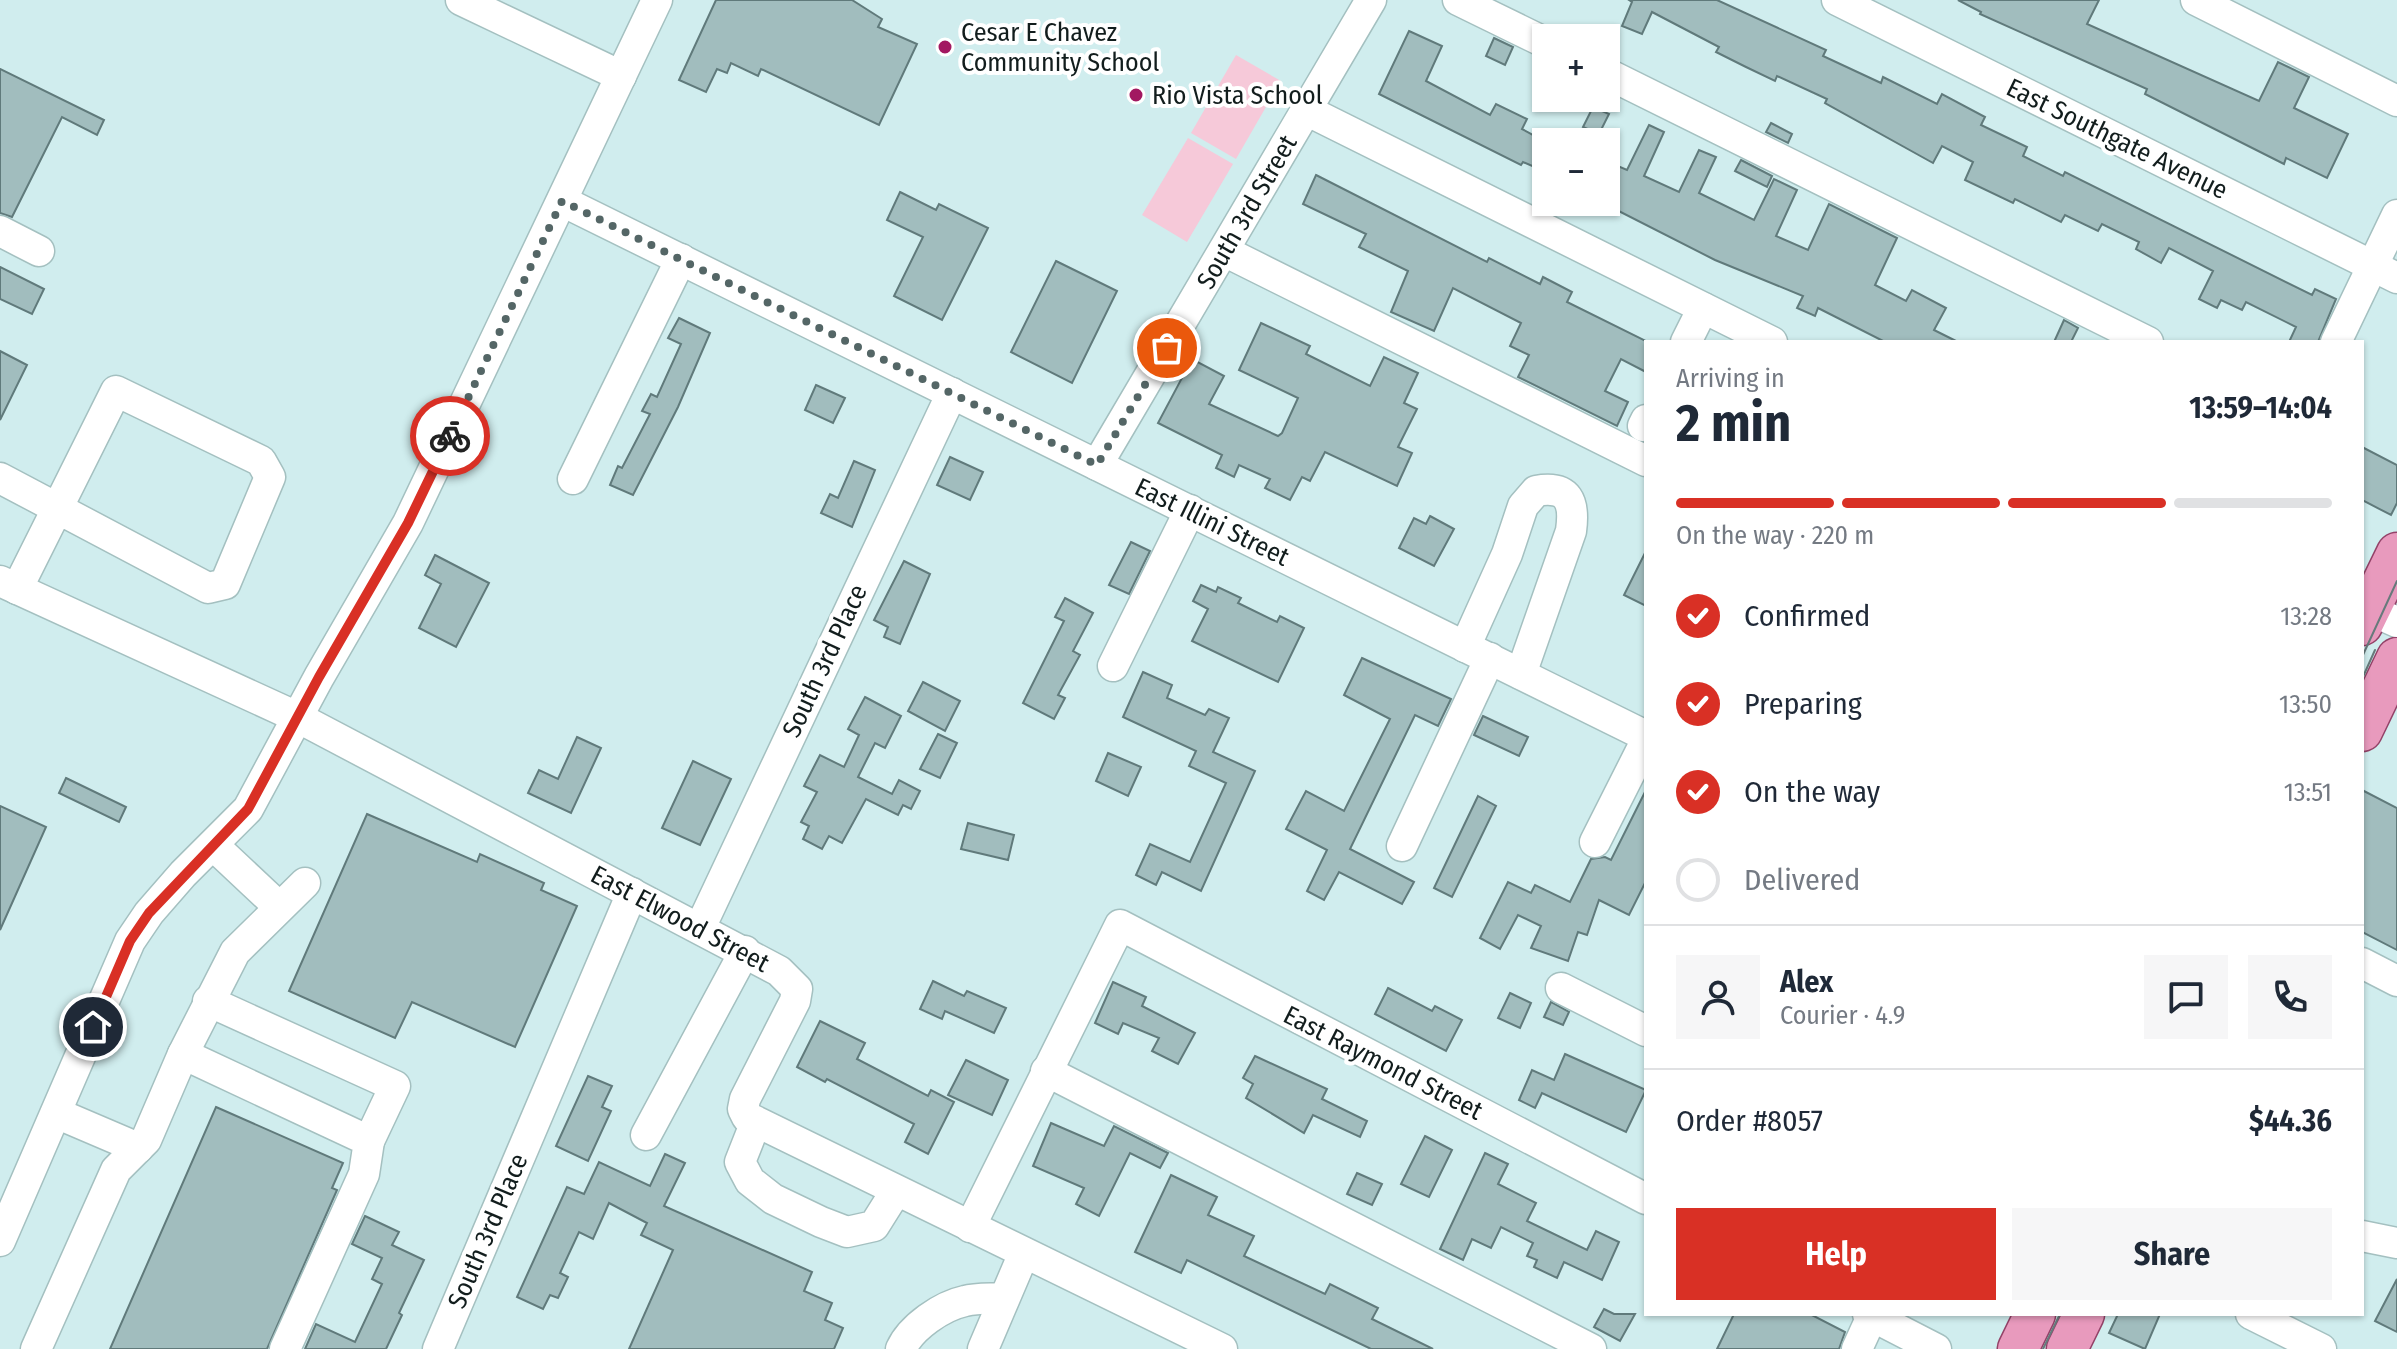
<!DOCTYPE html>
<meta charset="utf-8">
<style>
body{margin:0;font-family:"Fira Sans Condensed",sans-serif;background:#f6f6f7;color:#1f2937;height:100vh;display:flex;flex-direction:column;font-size:30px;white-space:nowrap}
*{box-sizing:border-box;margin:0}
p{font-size:26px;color:#747a83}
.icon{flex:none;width:44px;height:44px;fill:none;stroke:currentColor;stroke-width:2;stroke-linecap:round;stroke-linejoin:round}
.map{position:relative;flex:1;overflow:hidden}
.details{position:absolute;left:1644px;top:340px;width:720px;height:976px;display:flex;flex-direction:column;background:#fff;border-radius:0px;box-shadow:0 2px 6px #0004}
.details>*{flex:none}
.controls{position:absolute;left:1532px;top:24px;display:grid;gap:16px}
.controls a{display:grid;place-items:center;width:88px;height:88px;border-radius:0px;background:#fff;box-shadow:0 2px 6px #0004;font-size:40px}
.pin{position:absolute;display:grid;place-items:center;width:68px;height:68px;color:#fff;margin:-34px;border:4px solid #fff;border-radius:50%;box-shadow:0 2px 8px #0007}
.courier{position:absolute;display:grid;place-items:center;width:80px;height:80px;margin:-40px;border:6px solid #d93025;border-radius:50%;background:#fff;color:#222;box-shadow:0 2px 10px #0007}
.headline em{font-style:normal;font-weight:700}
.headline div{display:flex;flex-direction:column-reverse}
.headline{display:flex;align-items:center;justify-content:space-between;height:136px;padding:0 32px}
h1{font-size:52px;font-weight:700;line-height:60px}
.bar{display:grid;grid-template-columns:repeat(4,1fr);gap:12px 8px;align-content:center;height:96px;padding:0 32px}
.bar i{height:10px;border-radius:6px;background:#e0e1e3}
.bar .current{background:#d93025}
.bar p{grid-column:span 4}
.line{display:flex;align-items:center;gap:20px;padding:0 32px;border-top:2px solid #e0e1e3}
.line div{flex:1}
.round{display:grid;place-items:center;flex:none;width:84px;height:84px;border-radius:0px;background:#f6f6f7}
ol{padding:0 32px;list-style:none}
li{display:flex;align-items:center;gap:24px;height:88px}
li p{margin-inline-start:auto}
li .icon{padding:8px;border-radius:50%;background:#d93025;color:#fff;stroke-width:4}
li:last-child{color:#747a83}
li i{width:44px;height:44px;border:4px solid #e0e1e3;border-radius:50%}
.action{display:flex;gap:16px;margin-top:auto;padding:16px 32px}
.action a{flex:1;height:92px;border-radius:0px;background:#d93025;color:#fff;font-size:32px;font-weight:700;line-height:92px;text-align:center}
.action a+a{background:#f6f6f7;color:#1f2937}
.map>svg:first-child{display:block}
</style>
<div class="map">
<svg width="2397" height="1349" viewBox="0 0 2397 1349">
<rect width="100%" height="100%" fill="#d0edee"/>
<g fill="#f6c9d9">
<polygon points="1236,55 1281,81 1236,159 1191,133"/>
<polygon points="1188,138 1233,164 1187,242 1142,215"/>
</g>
<g fill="#a1bdbe" stroke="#607a7b" stroke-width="2">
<polygon points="716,0 852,0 882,19 878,27 917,44 879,125 761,69 758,76 731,63 727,73 717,69 706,92 679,80"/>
<polygon points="1629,0 1717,0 1826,50 1823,56 1881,83 1883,77 1937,104 1942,94 1985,117 1981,125 2027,147 2023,156 2063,176 2065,172 2312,295 2315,289 2336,299 2318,342 2289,342 2296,327 2246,302 2242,310 2221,300 2217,308 2199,299 2213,271 2169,248 2161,263 2136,249 2139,242 2102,224 2098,231 2065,215 2061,222 2015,199 2013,203 1965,180 1973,162 1942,146 1933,163 1825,103 1827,99 1777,76 1775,81 1746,67 1716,52 1719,47 1652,12 1642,34 1622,26 1632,2"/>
<polygon points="1958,0 2099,0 2087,24 2259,101 2278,62 2309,77 2294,108 2348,134 2327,178 2286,158 2284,164 2145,94 2147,89 1980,14 1981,12"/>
<polygon points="1409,31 1442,46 1426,81 1490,115 1496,104 1527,119 1522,129 1546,142 1546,172 1523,162 1521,165 1379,94"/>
<polygon points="1494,38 1513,47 1505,65 1486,56"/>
<polygon points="0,69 104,120 97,135 62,117 12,217 0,213"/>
<polygon points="1593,107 1609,114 1599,134 1583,127"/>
<polygon points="1771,123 1792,134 1788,143 1766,132"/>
<polygon points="1649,125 1664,132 1644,176 1679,192 1699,150 1716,157 1699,193 1754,220 1774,179 1797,190 1776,236 1808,250 1829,204 1897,238 1875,285 1906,301 1912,290 1946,308 1934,330 1958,342 1885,342 1818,308 1815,316 1797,308 1803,296 1715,260 1601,202 1608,202 1606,161 1627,170"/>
<polygon points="1741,160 1772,176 1767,187 1735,171"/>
<polygon points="1316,175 1487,262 1489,258 1540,284 1543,277 1572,292 1567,302 1646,341 1646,372 1621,359 1605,391 1628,402 1617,426 1518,377 1529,355 1510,346 1521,323 1453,288 1434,331 1391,312 1408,271 1359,247 1366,234 1303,204"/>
<polygon points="900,192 936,210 939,204 988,228 942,320 894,296 923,237 887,220"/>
<polygon points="1056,261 1117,291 1072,383 1011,352"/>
<polygon points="0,267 44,289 32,314 0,299"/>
<polygon points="679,318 710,333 678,407 633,495 610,485 618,466 622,468 650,414 642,411 651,394 657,397 681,344 668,338"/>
<polygon points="2064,320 2078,328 2071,342 2054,342"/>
<polygon points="1261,323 1310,346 1306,354 1370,386 1384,357 1418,373 1404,403 1417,409 1398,447 1412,453 1397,486 1325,452 1310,481 1302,477 1290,500 1265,488 1270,479 1239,465 1234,477 1216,468 1222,455 1158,423 1192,359 1224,376 1209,404 1278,436 1282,433 1298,398 1239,370"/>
<polygon points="0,351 27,365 0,420"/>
<polygon points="816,385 845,398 833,423 805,410"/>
<polygon points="2362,447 2397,465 2397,503 2391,515 2362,500"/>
<polygon points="950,457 983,472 970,500 937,485"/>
<polygon points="854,461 875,470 852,527 821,513 830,494 838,498"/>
<polygon points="1430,516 1454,529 1434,566 1399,548 1414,518 1426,524"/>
<polygon points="1131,542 1150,551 1129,594 1109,585"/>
<polygon points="1646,551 1646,606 1624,595"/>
<polygon points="435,555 489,583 456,647 419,628 441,584 425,575"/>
<polygon points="904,561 930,574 900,644 884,637 888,627 874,620"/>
<polygon points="1201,585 1216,592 1218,587 1241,598 1238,603 1277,622 1280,616 1304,628 1278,682 1192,641 1208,609 1193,601"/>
<polygon points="1065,598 1093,613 1073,651 1080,655 1058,695 1065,698 1054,719 1023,703 1064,621 1055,617"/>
<polygon points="1362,658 1451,699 1438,726 1415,715 1350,849 1414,882 1402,904 1339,872 1324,900 1307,891 1327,850 1286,829 1306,791 1344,811 1390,719 1344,695"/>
<polygon points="1143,672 1172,685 1167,698 1205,715 1209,709 1229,718 1213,752 1255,771 1201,891 1162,872 1156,885 1136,875 1150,844 1190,862 1226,783 1189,766 1196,751 1123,717"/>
<polygon points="923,682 960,701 945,731 908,711"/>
<polygon points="865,697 901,716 885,748 875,743 858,777 892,794 899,780 920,791 911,809 903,805 898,815 866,799 842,843 829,836 822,849 803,839 809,826 801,822 817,792 804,786 820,755 844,767 859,735 848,729"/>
<polygon points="1483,716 1528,737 1519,756 1474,735"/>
<polygon points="938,734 957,743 940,778 920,769"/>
<polygon points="577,737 601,748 571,813 528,793 539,770 558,779"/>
<polygon points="1108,753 1141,767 1128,796 1096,781"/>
<polygon points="693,761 731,779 700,845 662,828"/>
<polygon points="66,778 126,807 119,822 59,793"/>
<polygon points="1646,790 1646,881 1629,915 1599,900 1587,935 1578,932 1568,961 1531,948 1541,926 1518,915 1500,949 1480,938 1508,882 1531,893 1535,885 1570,902 1591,859 1605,857 1611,860"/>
<polygon points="2362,790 2397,808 2397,950 2362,932"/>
<polygon points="1478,796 1496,806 1452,897 1434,888"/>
<polygon points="0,806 46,827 0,930"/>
<polygon points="367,814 477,862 480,854 544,883 541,890 577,906 515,1047 412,1002 395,1038 289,991"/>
<polygon points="968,823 1014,835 1008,860 961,849"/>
<polygon points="933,981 964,996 967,991 1006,1008 994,1033 945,1011 942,1019 920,1009"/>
<polygon points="1113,982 1146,997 1142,1006 1195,1033 1178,1064 1152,1051 1159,1038 1123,1023 1118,1034 1095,1023"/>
<polygon points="1388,988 1432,1011 1435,1006 1462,1020 1446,1051 1375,1014"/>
<polygon points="1510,993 1531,1003 1520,1028 1498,1018"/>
<polygon points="1551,1002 1569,1012 1563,1025 1544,1017"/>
<polygon points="820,1021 865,1043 857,1059 928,1096 931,1090 954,1102 928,1154 905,1142 914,1124 827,1079 825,1082 797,1067"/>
<polygon points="1565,1054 1646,1090 1626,1132 1542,1093 1535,1108 1519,1100 1532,1070 1554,1080"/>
<polygon points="1255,1056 1327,1089 1322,1099 1367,1121 1360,1137 1313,1115 1304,1133 1246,1098 1253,1084 1243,1078"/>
<polygon points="966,1060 1008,1080 992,1115 948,1095"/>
<polygon points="588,1076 612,1086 602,1107 611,1111 588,1161 556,1146"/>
<polygon points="216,1107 343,1163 332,1188 337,1190 267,1349 110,1349"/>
<polygon points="1051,1123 1104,1146 1114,1126 1168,1153 1160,1168 1130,1153 1099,1216 1076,1204 1084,1188 1033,1166"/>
<polygon points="1425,1136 1452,1150 1429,1197 1401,1184"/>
<polygon points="1485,1153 1508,1164 1498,1184 1536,1203 1527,1221 1587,1250 1596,1231 1619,1242 1602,1280 1564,1262 1557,1278 1534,1267 1537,1260 1527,1256 1533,1243 1501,1227 1491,1248 1472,1239 1463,1260 1440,1249"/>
<polygon points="665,1154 685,1163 664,1206 812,1272 804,1291 832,1303 825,1320 843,1328 834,1349 629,1349 673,1250 641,1235 647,1223 609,1203 593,1239 579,1232 560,1273 568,1277 558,1298 550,1295 543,1309 517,1297 567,1187 584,1194 599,1162 650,1186"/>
<polygon points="1357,1173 1382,1184 1372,1205 1347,1194"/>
<polygon points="1171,1175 1217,1197 1208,1215 1254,1236 1244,1256 1325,1294 1330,1284 1378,1308 1372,1319 1433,1349 1371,1349 1187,1260 1181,1273 1135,1252"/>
<polygon points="365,1216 399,1232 392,1245 424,1260 399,1313 402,1315 386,1349 305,1349 316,1324 355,1342 382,1284 372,1279 382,1258 352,1244"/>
<polygon points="2397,1279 2397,1332 2375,1321"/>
<polygon points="1604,1309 1614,1314 1635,1314 1620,1341 1594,1327"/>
<polygon points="1734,1314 1810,1314 1845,1332 1839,1349 1717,1349"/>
<polygon points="2118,1314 2160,1314 2145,1349 2109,1333"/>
</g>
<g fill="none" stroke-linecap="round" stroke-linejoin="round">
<defs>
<g id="minor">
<polyline points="461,0 621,76"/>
<polyline points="1458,0 1546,43"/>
<polyline points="1837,0 2397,278"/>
<polyline points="2196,0 2397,101"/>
<polyline points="1606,73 2148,342"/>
<polyline points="1306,110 1772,342"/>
<polyline points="562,201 1646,736"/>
<polyline points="0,231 39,251"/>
<polyline points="1224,251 1646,461"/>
<polyline points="1686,342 1703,308"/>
<polyline points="2336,342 2397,215"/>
<polyline points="1643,426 1646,420"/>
<polyline points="1097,465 1371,0"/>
<polyline points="0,478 208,588 225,584 270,477 261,461 116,391 17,589"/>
<polyline points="573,479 681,259"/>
<polyline points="0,581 297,717 779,971 797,989 795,1001 745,1099 743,1109 747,1117 1222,1349"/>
<polyline points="2370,610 2397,622"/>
<path d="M1465,647L1507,554L1523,506L1536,491C1569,485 1575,502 1571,531L1521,674"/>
<polyline points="1113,666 1190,510"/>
<polyline points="1595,842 1646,741"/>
<polyline points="213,845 278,906"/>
<polyline points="1402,846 1490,658"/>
<polyline points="700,928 952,393"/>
<polyline points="2362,963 2397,981"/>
<polyline points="1561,988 1646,1031"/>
<polyline points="208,1001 395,1086 369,1141"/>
<polyline points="183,1054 235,952 305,883"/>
<polyline points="1046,1071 1591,1349"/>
<polyline points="56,1113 138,1148"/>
<polyline points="755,1124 740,1162 750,1181 773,1199 821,1222 847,1232 874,1226 896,1191"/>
<polyline points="646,1135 745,951"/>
<polyline points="970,1227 1120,925 1646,1199"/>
<polyline points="2362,1236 2397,1243"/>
<polyline points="0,1241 130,941 149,913 183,874 248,809 319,677 408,523 657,0"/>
<polyline points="1868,1314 1936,1349"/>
<polyline points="2251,1314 2321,1349"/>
<polyline points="36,1349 116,1170 146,1140 183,1054 369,1141 364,1174 285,1349"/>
<polyline points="438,1349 632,893"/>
<path d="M901,1349C911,1327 942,1306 965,1301C977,1298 991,1299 1003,1298"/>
<polyline points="983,1349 1024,1253"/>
<polyline points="1857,1349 1873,1314"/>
</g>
<g id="major">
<polyline points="2362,625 2397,553"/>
<polyline points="2362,731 2397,658"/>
<polyline points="2018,1349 2035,1314"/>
<polyline points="2067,1349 2084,1314"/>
</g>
</defs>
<use href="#minor" stroke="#a4c0c0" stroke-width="33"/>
<use href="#major" stroke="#934268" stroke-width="43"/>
<use href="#minor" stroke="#fff" stroke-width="30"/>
<use href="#major" stroke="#e89abd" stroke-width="40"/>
<g stroke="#677a7b" stroke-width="2">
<polyline points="2362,657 2397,581"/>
<polyline points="2362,679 2375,650"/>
<polyline points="2043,1349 2060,1314"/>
</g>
</g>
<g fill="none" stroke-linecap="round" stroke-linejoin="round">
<polyline stroke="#546666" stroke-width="8" stroke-dasharray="0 14.4" points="450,436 562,201 1097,465 1167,348"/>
<polyline stroke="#d93025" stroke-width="10" points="93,1027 130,941 149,913 248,809 319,677 408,523 450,436"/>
</g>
<g fill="#a21861" stroke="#fff" stroke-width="3">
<circle cx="945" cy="47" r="8"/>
<circle cx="1136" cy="95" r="8"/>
</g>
<g text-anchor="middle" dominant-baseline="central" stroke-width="8" stroke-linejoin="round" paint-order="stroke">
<g font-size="26" fill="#121d1d" stroke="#fff" text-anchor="start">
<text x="961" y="32">Cesar E Chavez<tspan x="961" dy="30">Community School</tspan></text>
<text x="1152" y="95">Rio Vista School</text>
</g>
<g font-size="26" fill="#121d1d" stroke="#fff">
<text transform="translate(2117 139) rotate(26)">East Southgate Avenue</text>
<text transform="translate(1247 212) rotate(-60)">South 3rd Street</text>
<text transform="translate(1212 522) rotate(26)">East Illini Street</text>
<text transform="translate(825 661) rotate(-65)">South 3rd Place</text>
<text transform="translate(680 919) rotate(28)">East Elwood Street</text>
<text transform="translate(1383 1063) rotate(27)">East Raymond Street</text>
<text transform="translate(488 1231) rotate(-67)">South 3rd Place</text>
</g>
</g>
</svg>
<div class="controls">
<a>+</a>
<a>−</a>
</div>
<div class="pin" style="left:1167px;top:348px;background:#ea580c"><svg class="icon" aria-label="bag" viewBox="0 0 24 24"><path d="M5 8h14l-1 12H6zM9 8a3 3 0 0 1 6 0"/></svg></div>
<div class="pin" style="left:93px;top:1027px;background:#1f2937"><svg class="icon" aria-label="home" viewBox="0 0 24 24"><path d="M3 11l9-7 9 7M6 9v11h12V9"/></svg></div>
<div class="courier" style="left:450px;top:436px"><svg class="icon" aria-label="bike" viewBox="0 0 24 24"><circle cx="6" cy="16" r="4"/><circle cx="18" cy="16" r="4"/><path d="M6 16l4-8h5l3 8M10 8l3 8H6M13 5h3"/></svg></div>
<section class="details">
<div class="headline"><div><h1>2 min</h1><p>Arriving in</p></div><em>13:59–14:04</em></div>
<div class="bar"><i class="current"></i><i class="current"></i><i class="current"></i><i></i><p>On the way · 220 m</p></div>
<ol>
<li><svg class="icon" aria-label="check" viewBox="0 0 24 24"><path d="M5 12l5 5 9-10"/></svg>Confirmed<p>13:28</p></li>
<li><svg class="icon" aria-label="check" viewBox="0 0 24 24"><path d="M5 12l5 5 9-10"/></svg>Preparing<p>13:50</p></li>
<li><svg class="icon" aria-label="check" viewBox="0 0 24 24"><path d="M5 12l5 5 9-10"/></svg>On the way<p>13:51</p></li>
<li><i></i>Delivered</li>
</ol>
<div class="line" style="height:144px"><a class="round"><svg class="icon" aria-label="person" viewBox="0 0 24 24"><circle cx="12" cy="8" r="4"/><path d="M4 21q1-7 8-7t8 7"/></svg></a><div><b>Alex</b><p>Courier · 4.9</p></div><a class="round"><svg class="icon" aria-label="chat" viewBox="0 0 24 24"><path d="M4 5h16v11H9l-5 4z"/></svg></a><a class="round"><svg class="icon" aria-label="phone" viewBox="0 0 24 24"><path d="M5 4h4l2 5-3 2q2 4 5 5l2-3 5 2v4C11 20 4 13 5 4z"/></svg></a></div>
<div class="line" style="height:104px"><div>Order #8057</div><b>$44.36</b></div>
<div class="action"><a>Help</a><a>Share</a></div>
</section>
</div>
